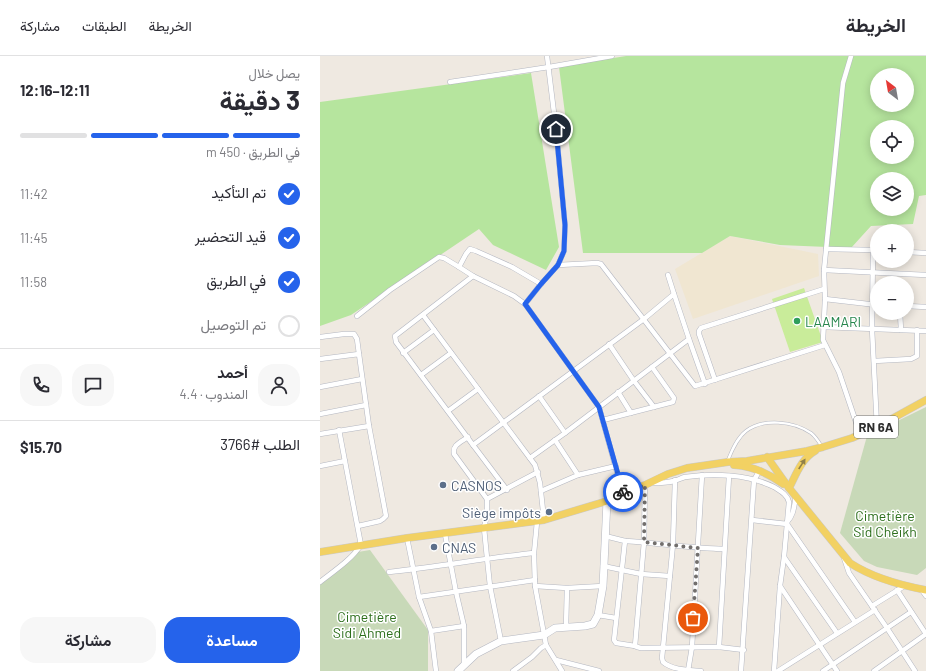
<!DOCTYPE html>
<html lang="ar">
<meta charset="utf-8">
<style>
body{margin:0;font-family:Barlow,Vazirmatn,sans-serif;background:#f7f7f7;color:#2b2b33;direction:rtl;height:100vh;display:flex;flex-direction:column;font-size:15px;white-space:nowrap}
*{box-sizing:border-box;margin:0}
p{font-size:13px;color:#7c7c81}
.icon{flex:none;width:22px;height:22px;fill:none;stroke:currentColor;stroke-width:2;stroke-linecap:round;stroke-linejoin:round}
.map{position:relative;flex:1;overflow:hidden;direction:ltr}
.side{display:flex;flex-direction:column;background:#fff;width:320px}
.side>*{flex:none}
.needle{width:26px;rotate:329deg}
.controls{position:absolute;left:550px;top:12px;display:grid;gap:8px}
.controls a{display:grid;place-items:center;width:44px;height:44px;border-radius:50%;background:#fff;box-shadow:0 2px 10px #0003;font-size:20px}
.pin{position:absolute;display:grid;place-items:center;width:34px;height:34px;color:#fff;margin:-17px;border:2px solid #fff;border-radius:50%;box-shadow:0 1px 4px #0007}
.courier{position:absolute;display:grid;place-items:center;width:40px;height:40px;margin:-20px;border:3px solid #2563eb;border-radius:50%;background:#fff;color:#222;box-shadow:0 1px 5px #0007}
.headline em{font-style:normal;font-weight:700}
.headline div{display:flex;flex-direction:column-reverse}
.headline{display:flex;align-items:center;justify-content:space-between;height:68px;padding:0 20px}
h1{font-size:26px;font-weight:700;line-height:30px}
.bar{display:grid;grid-template-columns:repeat(4,1fr);gap:6px 4px;align-content:center;height:48px;padding:0 20px}
.bar i{height:5px;border-radius:3px;background:#e1e1e2}
.bar .on{background:#2563eb}
.bar p{grid-column:span 4}
.line{display:flex;align-items:center;gap:10px;padding:0 20px;border-top:1px solid #e1e1e2}
.line div{flex:1}
.round{display:grid;place-items:center;flex:none;width:42px;height:42px;border-radius:16px;background:#f7f7f7}
ol{padding:0 20px;list-style:none}
li{display:flex;align-items:center;gap:12px;height:44px}
li p{margin-inline-start:auto}
li .icon{padding:4px;border-radius:50%;background:#2563eb;color:#fff;stroke-width:4}
li:last-child{color:#7c7c81}
li i{width:22px;height:22px;border:2px solid #e1e1e2;border-radius:50%}
.action{display:flex;gap:8px;margin-top:auto;padding:8px 20px}
.action a{flex:1;height:46px;border-radius:16px;background:#2563eb;color:#fff;font-size:16px;font-weight:700;line-height:46px;text-align:center}
.action a+a{background:#f7f7f7;color:#2b2b33}
header{display:flex;align-items:center;gap:24px;box-sizing:border-box;height:56px;padding:0 20px;background:#fff;border-bottom:1px solid #e1e1e2}
header strong{font-size:19px}
nav{display:flex;gap:22px;margin-inline-start:auto;font-size:14px}
main{display:flex;flex:1;min-height:0}
.map>svg:first-child{display:block}
</style>
<header>
<strong>الخريطة</strong>
<nav><a>الخريطة</a><a>الطبقات</a><a>مشاركة</a></nav>
</header>
<main>
<div class="map">
<svg width="606" height="615" viewBox="0 0 606 615">
<rect width="100%" height="100%" fill="#efe9e1"/>
<polygon fill="#f0e6d1" points="410,180 498,198 499,220 373,263 355,213"/>
<g fill="#b6e59e" fill-rule="evenodd">
<path d="M306,0H606V139L599,140L593,168L551,170L531,192L460,189L410,180L382,197H263L239,11ZM557,19H587V49H557ZM557,71H587V101H557ZM557,123H587V153H557Z"/>
<polygon points="211,17 239,191 226,214 173,189 159,173 31,259 0,270 0,46"/>
</g>
<g fill="#c8d9b8">
<polygon points="606,351 606,512 597,519 557,511 544,505 520,477 547,380"/>
<polygon points="50,494 108,574 108,615 0,615 0,527 38,496"/>
</g>
<polygon fill="#c9ec9a" points="484,232 503,286 470,296 452,243"/>
<g fill="none" stroke-linecap="round" stroke-linejoin="round">
<defs>
<path id="lane" d="M408,404C412,394 417,382 426,375C443,362 473,365 491,377C495,380 499,386 502,391"/>
<g id="street">
<polyline points="227,0 236,73 245,169 244,195 238,209 221,228 205,248 279,351 303,438"/>
<polyline points="531,0 523,27 504,214 505,243 503,284 519,316 540,378"/>
<polyline points="130,26 229,11 292,0"/>
<polyline points="506,193 553,194"/>
<polyline points="557,194 553,194 552,273 557,371"/>
<polyline points="587,196 606,197"/>
<polyline points="238,209 277,207 281,208 375,330 505,289"/>
<polyline points="504,214 606,219"/>
<polyline points="348,219 354,238"/>
<polyline points="153,220 139,211 146,198 150,193 156,195 192,211 221,228"/>
<polyline points="505,243 557,249"/>
<polyline points="205,248 194,240 153,220 75,280 76,286 153,389 324,263 354,238 369,283 245,377 210,402"/>
<polyline points="587,250 606,251"/>
<polyline points="580,257 581,274"/>
<polyline points="103,259 215,409 220,427 224,464"/>
<polyline points="37,260 70,234 119,201 124,202 139,211"/>
<polyline points="503,271 606,275"/>
<polyline points="0,281 24,278 34,278 37,283 39,298"/>
<polyline points="369,283 385,328"/>
<polyline points="289,288 314,325 334,351"/>
<polyline points="83,297 114,274"/>
<polyline points="0,303 39,298 49,370 66,460 63,463 60,465 38,470"/>
<polyline points="554,305 591,303 597,300 597,274"/>
<polyline points="101,319 131,297"/>
<polyline points="395,324 379,278 379,275 381,272 504,233"/>
<polyline points="0,331 42,323"/>
<polyline points="298,336 311,357"/>
<polyline points="219,340 245,377"/>
<polyline points="128,355 158,333"/>
<polyline points="0,358 46,349"/>
<polyline points="283,364 353,346 354,342 332,311"/>
<polyline points="0,378 49,370"/>
<path d="M148,381C141,386 132,389 134,398L167,443L218,416"/>
<polyline points="153,389 187,434"/>
<polyline points="0,410 25,405"/>
<polyline points="258,419 296,410"/>
<path d="M355,424L353,488L342,602L343,606C352,614 369,614 381,615"/>
<path d="M332,427C339,427 346,427 354,425C358,424 361,422 365,421C393,417 428,418 454,431C460,435 467,438 469,446L464,501L460,530L454,615"/>
<polyline points="325,429 324,486 315,590 317,591 321,592 399,591 424,594"/>
<polyline points="221,435 258,419 235,384"/>
<polyline points="167,443 167,458 164,472 167,502 170,530 181,585"/>
<polyline points="432,464 467,468 535,566"/>
<polyline points="217,466 214,497 215,530 226,589 242,615"/>
<path d="M467,466C474,459 474,450 476,440"/>
<polyline points="125,478 136,536 144,570 144,608"/>
<polyline points="285,480 305,485 294,584 296,587 315,590"/>
<polyline points="87,482 99,541 111,575 116,615"/>
<path d="M305,485C338,487 371,492 404,493"/>
<polyline points="464,501 517,577"/>
<polyline points="524,502 529,517 567,572 595,615"/>
<polyline points="283,510 321,518 350,520"/>
<path d="M69,516C118,511 166,502 214,497"/>
<path d="M0,526C14,515 31,504 41,489L19,374"/>
<polyline points="215,530 247,532 283,530"/>
<polyline points="460,530 517,615"/>
<polyline points="601,533 606,540"/>
<polyline points="577,534 606,578"/>
<polyline points="99,541 215,524"/>
<polyline points="552,550 586,529"/>
<polyline points="278,559 296,562"/>
<polyline points="246,571 247,532"/>
<polyline points="111,575 144,570"/>
<polyline points="399,591 409,420"/>
<polyline points="236,604 279,615"/>
<polyline points="193,615 212,601 221,592 226,589"/>
<polyline points="368,615 372,591 382,419"/>
<polyline points="421,615 434,424 440,414"/>
<polyline points="458,615 555,554"/>
<polyline points="503,615 591,556"/>
<polyline points="554,615 606,578"/>
</g>
<polyline id="secondary" points="138,615 156,598 181,585 224,579 235,572 265,570 273,568 278,559 283,530 287,445"/>
<g id="primary">
<path d="M447,401L469,432L530,507C553,522 579,529 606,534"/>
<path d="M414,409C433,410 448,417 463,428"/>
<path d="M469,432C476,419 481,403 495,395"/>
<polyline points="0,496 87,482 224,464 287,445 325,429 348,418 367,412 408,406 427,405 487,395 503,391 532,382 557,371 606,344"/>
</g>
</defs>
<use href="#lane" stroke="#b4b7c1" stroke-width="3.5"/>
<use href="#street" stroke="#b4b7c1" stroke-width="5.5"/>
<use href="#secondary" stroke="#b4b7c1" stroke-width="8"/>
<use href="#primary" stroke="#c9c9c9" stroke-width="8"/>
<use href="#lane" stroke="#fff" stroke-width="2.5"/>
<use href="#street" stroke="#fff" stroke-width="4.5"/>
<use href="#secondary" stroke="#fff" stroke-width="7"/>
<use href="#primary" stroke="#f2d163" stroke-width="7"/>
</g>
<defs><path id="oneway-solid" d="M-6-.8H1V-3.2L6.5 0L1 3.2V.8H-6Z"/></defs>
<use fill="#908048" href="#oneway-solid" transform="translate(482 408) rotate(-57)"/>
<g fill="none" stroke-linecap="round" stroke-linejoin="round">
<polyline stroke="#726f6d" stroke-width="4" stroke-dasharray="0 7.2" points="303,436 303,438 325,429 324,486 378,492 373,562"/>
<polyline stroke="#2563eb" stroke-width="5" points="236,73 245,169 244,195 238,209 221,228 205,248 279,351 303,436"/>
</g>
<circle fill="#2e9e5b" stroke="#fff" stroke-width="1.5" cx="477" cy="265" r="4"/>
<g fill="#5c6f8a" stroke="#fff" stroke-width="1.5">
<circle cx="123" cy="429" r="4"/>
<circle cx="229" cy="456" r="4"/>
<circle cx="114" cy="491" r="4"/>
</g>
<g text-anchor="middle" dominant-baseline="central" stroke-width="3" stroke-linejoin="round" paint-order="stroke">
<rect fill="#fff" stroke="#6d6d6d" stroke-width="1" x="534" y="360" width="44" height="22" rx="3"/>
<g font-size="13" font-weight="bold" fill="#2e2e2e">
<text x="556" y="371">RN 6A</text>
</g>
<g font-size="14" fill="#27864d" stroke="#fff" text-anchor="start">
<text x="485" y="265">LAAMARI</text>
</g>
<g font-size="14" fill="#4e5e75" stroke="#fff" text-anchor="start">
<text x="131" y="429">CASNOS</text>
<text x="221" y="456" text-anchor="end">Siège impôts</text>
<text x="122" y="491">CNAS</text>
</g>
<g font-size="14" fill="#2c6e1b" stroke="#fff">
<text x="565" y="459">Cimetière<tspan x="565" dy="16">Sid Cheikh</tspan></text>
<text x="47" y="560">Cimetière<tspan x="47" dy="16">Sidi Ahmed</tspan></text>
</g>
</g>
</svg>
<div class="controls">
<a><svg class="needle" viewBox="-14 -14 28 28"><path d="M0-13l5 13h-10z" fill="#e53935"/><path d="M0 13l5-13h-10z" fill="#7c7c81"/></svg></a>
<a><svg class="icon" aria-label="locate" viewBox="0 0 24 24"><circle cx="12" cy="12" r="6"/><path d="M12 2v4M12 18v4M2 12h4M18 12h4"/></svg></a>
<a><svg class="icon" aria-label="layers" viewBox="0 0 24 24"><path d="M12 4l9 5-9 5-9-5zM3 14l9 5 9-5"/></svg></a>
<a>+</a>
<a>−</a>
</div>
<div class="pin" style="left:373px;top:562px;background:#ea580c"><svg class="icon" aria-label="bag" viewBox="0 0 24 24"><path d="M5 8h14l-1 12H6zM9 8a3 3 0 0 1 6 0"/></svg></div>
<div class="pin" style="left:236px;top:73px;background:#1f2937"><svg class="icon" aria-label="home" viewBox="0 0 24 24"><path d="M3 11l9-7 9 7M6 9v11h12V9"/></svg></div>
<div class="courier" style="left:303px;top:436px"><svg class="icon" aria-label="bike" viewBox="0 0 24 24"><circle cx="6" cy="16" r="4"/><circle cx="18" cy="16" r="4"/><path d="M6 16l4-8h5l3 8M10 8l3 8H6M13 5h3"/></svg></div>
</div>
<section class="side">
<div class="headline"><div><h1>3 دقيقة</h1><p>يصل خلال</p></div><em>12:11–12:16</em></div>
<div class="bar"><i class="on"></i><i class="on"></i><i class="on"></i><i></i><p>في الطريق · 450 m</p></div>
<ol>
<li><svg class="icon" aria-label="check" viewBox="0 0 24 24"><path d="M5 12l5 5 9-10"/></svg>تم التأكيد<p>11:42</p></li>
<li><svg class="icon" aria-label="check" viewBox="0 0 24 24"><path d="M5 12l5 5 9-10"/></svg>قيد التحضير<p>11:45</p></li>
<li><svg class="icon" aria-label="check" viewBox="0 0 24 24"><path d="M5 12l5 5 9-10"/></svg>في الطريق<p>11:58</p></li>
<li><i></i>تم التوصيل</li>
</ol>
<div class="line" style="height:72px"><a class="round"><svg class="icon" aria-label="person" viewBox="0 0 24 24"><circle cx="12" cy="8" r="4"/><path d="M4 21q1-7 8-7t8 7"/></svg></a><div><b>أحمد</b><p>المندوب · 4.4</p></div><a class="round"><svg class="icon" aria-label="chat" viewBox="0 0 24 24"><path d="M4 5h16v11H9l-5 4z"/></svg></a><a class="round"><svg class="icon" aria-label="phone" viewBox="0 0 24 24"><path d="M5 4h4l2 5-3 2q2 4 5 5l2-3 5 2v4C11 20 4 13 5 4z"/></svg></a></div>
<div class="line" style="height:52px"><div>الطلب #3766</div><b>$15.70</b></div>
<div class="action"><a>مساعدة</a><a>مشاركة</a></div>
</section>
</main>
